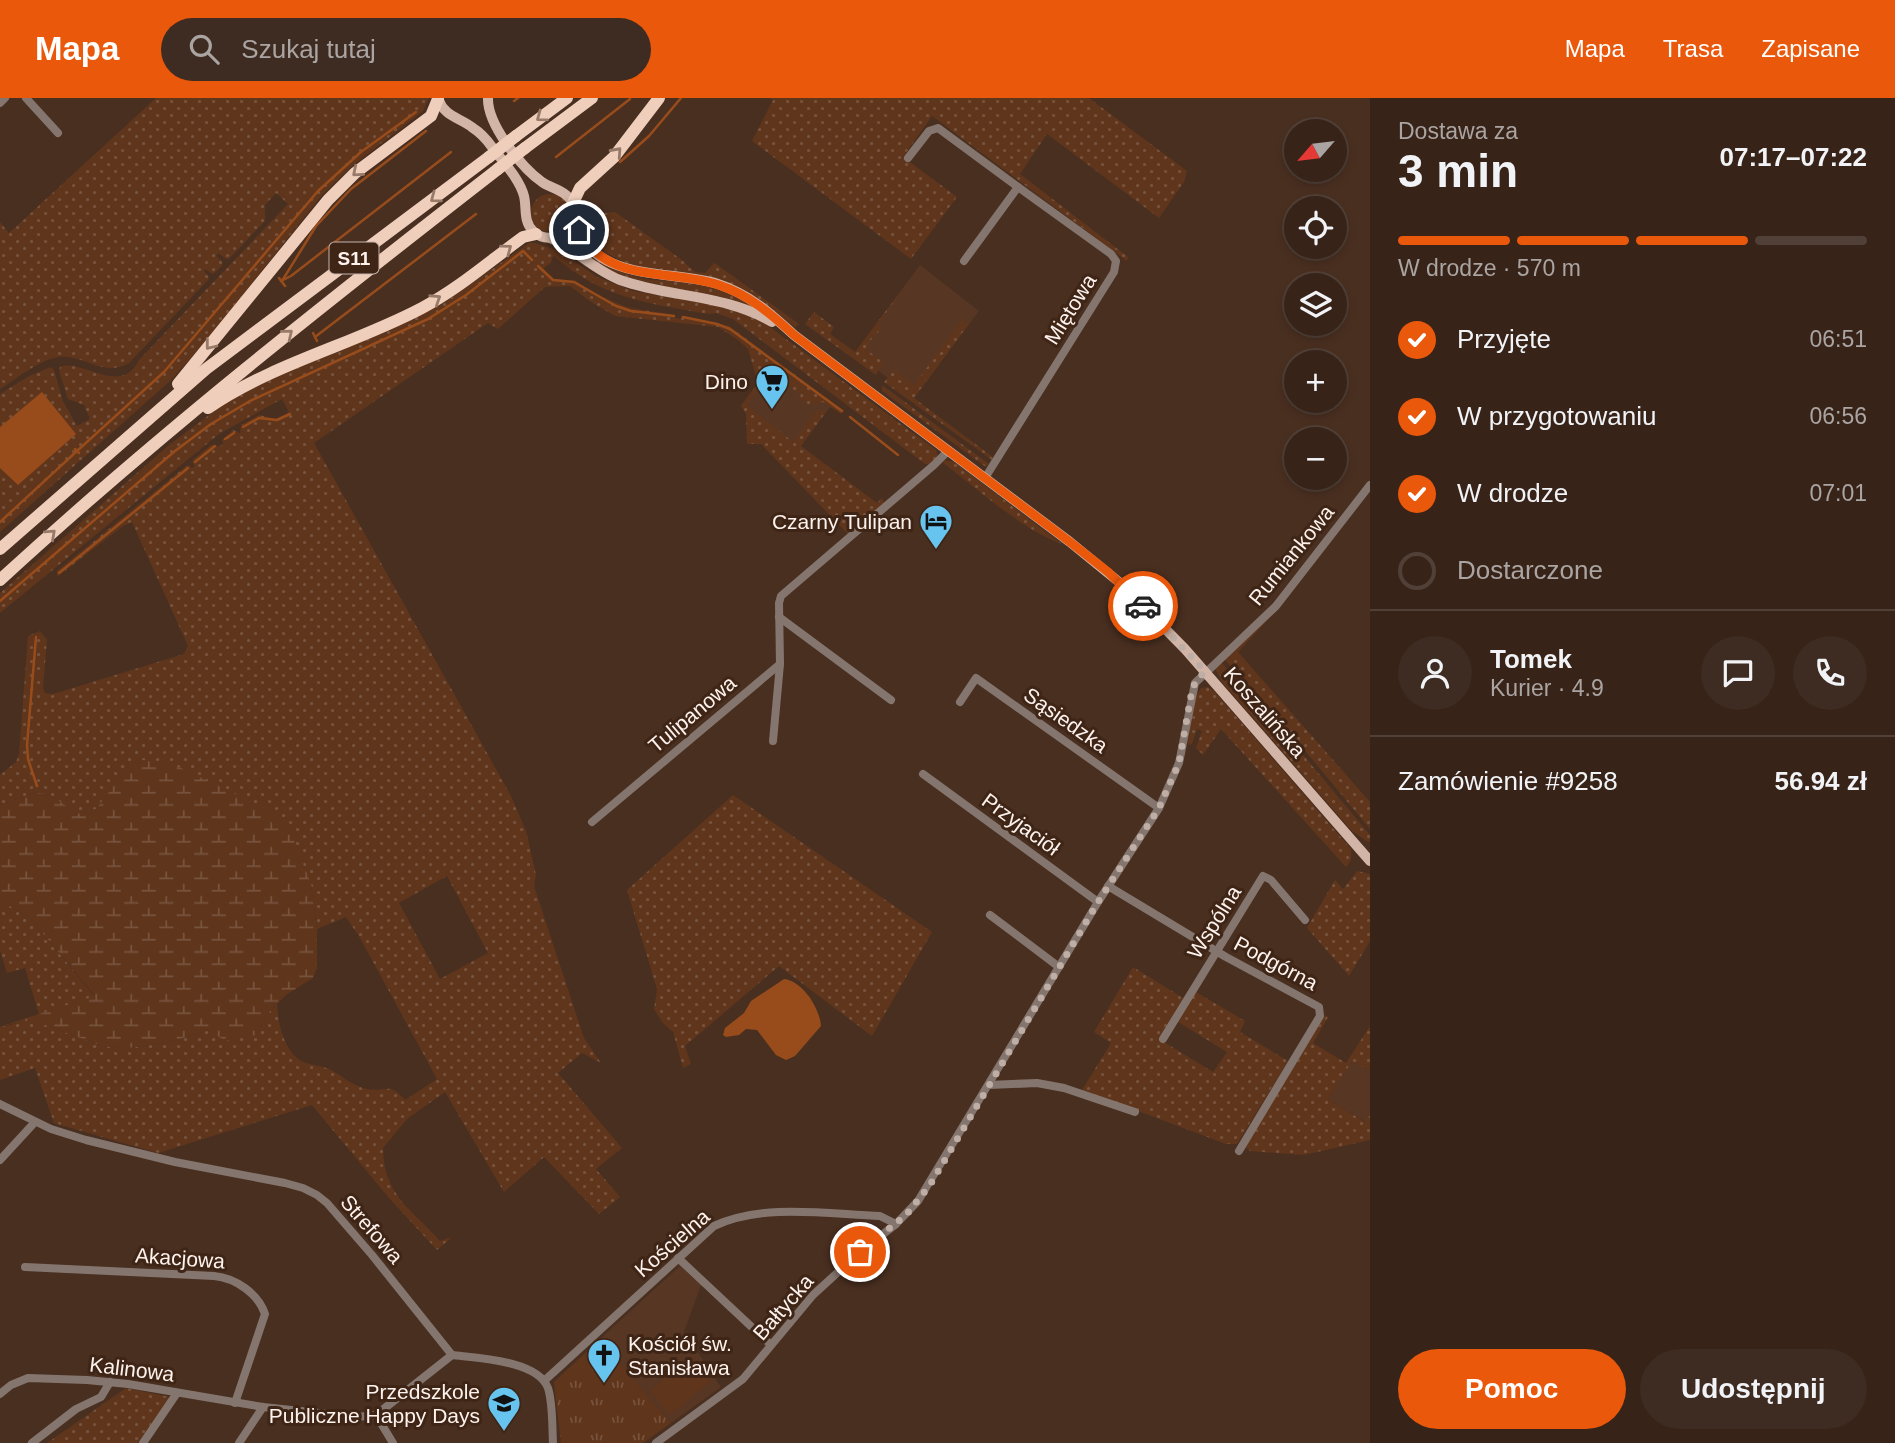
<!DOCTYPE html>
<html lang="pl">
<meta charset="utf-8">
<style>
body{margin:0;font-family:Arial,sans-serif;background:#3e2b21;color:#f1f3f6;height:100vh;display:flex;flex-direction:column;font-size:26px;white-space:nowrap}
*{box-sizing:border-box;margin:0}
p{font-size:23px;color:#aaa4a2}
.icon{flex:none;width:38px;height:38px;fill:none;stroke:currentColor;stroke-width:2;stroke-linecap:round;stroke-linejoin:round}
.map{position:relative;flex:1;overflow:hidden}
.panel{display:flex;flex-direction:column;background:#372318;width:525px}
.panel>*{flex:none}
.needle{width:46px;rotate:242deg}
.controls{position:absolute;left:1284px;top:21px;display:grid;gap:14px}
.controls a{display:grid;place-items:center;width:63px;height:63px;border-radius:50%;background:#372318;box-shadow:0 4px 10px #0003,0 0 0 2px #514037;font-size:35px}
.pin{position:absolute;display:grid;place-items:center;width:60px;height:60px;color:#fff;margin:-30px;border:4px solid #fff;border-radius:50%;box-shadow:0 2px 7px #0007}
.courier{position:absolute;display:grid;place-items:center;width:70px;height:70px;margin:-35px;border:5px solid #ea580c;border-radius:50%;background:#fff;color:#222;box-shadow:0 2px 9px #0007}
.head em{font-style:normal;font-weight:600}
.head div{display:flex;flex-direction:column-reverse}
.head{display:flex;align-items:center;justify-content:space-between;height:119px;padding:0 28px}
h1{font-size:46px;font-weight:600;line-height:52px}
.bar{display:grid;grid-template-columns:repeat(4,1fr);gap:10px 7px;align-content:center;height:84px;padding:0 28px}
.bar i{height:9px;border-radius:5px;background:#514037}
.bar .selected{background:#ea580c}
.bar p{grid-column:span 4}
.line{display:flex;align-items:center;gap:18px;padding:0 28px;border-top:2px solid #514037}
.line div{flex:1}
.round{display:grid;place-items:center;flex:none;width:74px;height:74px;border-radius:37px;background:#3e2b21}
ol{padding:0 28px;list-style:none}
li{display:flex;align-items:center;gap:21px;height:77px}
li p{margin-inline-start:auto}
li .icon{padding:7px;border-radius:50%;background:#ea580c;color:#fff;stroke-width:4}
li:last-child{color:#aaa4a2}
li i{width:38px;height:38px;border:4px solid #514037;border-radius:50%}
.primary-button{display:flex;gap:14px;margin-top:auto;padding:14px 28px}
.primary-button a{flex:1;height:80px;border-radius:42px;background:#ea580c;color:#fff;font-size:28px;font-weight:600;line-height:80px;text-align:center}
.primary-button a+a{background:#3e2b21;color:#f1f3f6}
header{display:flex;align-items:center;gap:42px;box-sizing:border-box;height:98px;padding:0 35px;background:#ea580c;color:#fff}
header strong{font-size:33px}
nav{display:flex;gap:38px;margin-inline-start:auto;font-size:24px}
.search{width:490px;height:63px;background:#3e2b21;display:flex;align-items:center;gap:18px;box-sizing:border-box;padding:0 24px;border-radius:38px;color:#aaa4a2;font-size:26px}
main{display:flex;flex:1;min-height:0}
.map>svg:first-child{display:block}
</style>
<header>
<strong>Mapa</strong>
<div class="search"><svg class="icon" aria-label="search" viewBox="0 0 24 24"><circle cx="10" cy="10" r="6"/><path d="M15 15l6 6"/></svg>Szukaj tutaj</div>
<nav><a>Mapa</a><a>Trasa</a><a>Zapisane</a></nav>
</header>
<main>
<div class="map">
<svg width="1370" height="1345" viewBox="0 0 1370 1345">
<defs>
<pattern id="grass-dots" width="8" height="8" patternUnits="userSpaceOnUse" patternTransform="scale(1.75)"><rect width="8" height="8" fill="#5f351c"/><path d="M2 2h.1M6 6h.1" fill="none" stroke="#77533d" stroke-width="1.8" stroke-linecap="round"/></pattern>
<pattern id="wetland-marsh" width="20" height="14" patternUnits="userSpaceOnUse" patternTransform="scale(1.75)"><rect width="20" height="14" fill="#5f351c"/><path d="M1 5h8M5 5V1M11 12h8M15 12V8" fill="none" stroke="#77533d"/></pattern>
<pattern id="park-tufts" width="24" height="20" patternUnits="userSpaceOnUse" patternTransform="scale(1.75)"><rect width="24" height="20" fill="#5f351c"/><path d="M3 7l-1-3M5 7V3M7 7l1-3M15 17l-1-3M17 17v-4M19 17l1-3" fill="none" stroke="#77533d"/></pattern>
</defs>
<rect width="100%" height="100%" fill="#492f20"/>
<g fill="#573624">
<polygon points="920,167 979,213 914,300 855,255"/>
<polygon points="773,265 831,308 798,351 741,308"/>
<polygon points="1352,963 1370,973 1370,1017 1366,1024 1328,1001"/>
<polygon points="680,1168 701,1187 684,1234 721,1289 671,1325 600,1241"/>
</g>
<g fill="url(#grass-dots)" fill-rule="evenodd">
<path d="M156,0H429L423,13L352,68L322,97L202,248L169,284L0,434V296L29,278L51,269L54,272L63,303L77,328L90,321L84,307L68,301L59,273L60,269C81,259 121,300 139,262L288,106L276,95L265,107V123L229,161H226L218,155L216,158L222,163V168L213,176L205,171L204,173L209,179L208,182L129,265C103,280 84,256 59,259C38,262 17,281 0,291V124L9,135Z"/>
<polygon points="770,0 1089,0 1187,73 1184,84 1159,120 1047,36 1020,76 1128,159 1127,163 932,18 903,59 957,99 911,161 752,43 773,2"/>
<circle cx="550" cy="115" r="19"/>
<path d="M615,114L682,162L695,174L705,175L714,165L716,166L799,226L795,229C778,217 760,200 741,194C698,180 594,175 581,123L586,117Z"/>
<path d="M575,136C591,162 621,178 652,182C666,183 681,182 695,184C717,188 735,198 755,209L753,211L627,179L604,170L567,142Z"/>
<path d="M529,145H535L559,153L597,179L633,193L715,207L759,221L936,352L938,359L930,366H925L733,221L716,215L709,216C649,206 601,200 554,158L552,160L551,165L543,170L554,181L575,183L601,199L630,210L675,217V220L681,221L682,218L729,228L843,312L841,316L823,304L809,307L799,300L801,297L771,275L746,307L793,344L816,313L821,312L826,314L801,348L877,405L882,400L884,405L848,436L761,346H747L746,316L741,308L758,285L748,251L738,242L718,229L615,218L591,204L570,188L545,189L498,231L488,225L314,345L511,698L526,733L536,777L534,788L584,940L601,965L582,955L558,975L622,1050L596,1071L620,1099L599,1116L544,1059L504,1094L445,994L407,1021L383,1050C383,1096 412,1112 440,1143L452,1139L437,1152L389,1100L312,1007L158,1055L54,1025L35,970L0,982V929L32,922L102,948L128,950L166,945L209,932L256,937L270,913L277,907C278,924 283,949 298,961C305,967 320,967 329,971C341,977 353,988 367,991C387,995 388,983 405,1002L437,981L360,840L346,819L317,831L311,786L129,668L96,711L77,716C40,688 43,692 0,707V677L16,664L19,656L28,538L40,533L47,542L43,590L45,595L53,596L184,556L188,548L132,424L123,428L57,479V473L185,369L189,367L192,370L195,368L192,364L194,361L211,347L220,348L223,346L222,342L233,332L240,335L241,327L259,317L276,321L289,314L282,301L219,336L0,515V495L169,347L221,308L261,286L441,207ZM447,778L488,855L440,881L399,805Z"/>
<polygon points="909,182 878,226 881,231 868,245 870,247 867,252 883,264 876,277 805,226 814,214 834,229 830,236 855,254"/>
<polygon points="962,222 968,227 914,300 994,360 992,362 884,284 898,268 896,274 914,287"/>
<polygon points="882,287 989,366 986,369 882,293"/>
<path d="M945,362L954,364L1062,446C1022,432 977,390 943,365Z"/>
<polygon points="1276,513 1238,554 1370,704 1370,731 1292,637 1224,561"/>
<polygon points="1221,564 1289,640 1370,737 1370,743 1368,744 1352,733 1222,584 1215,570"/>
<polygon points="1208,589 1213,592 1351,751 1351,762 1346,769 1221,631 1203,657 1196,650 1202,633 1197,631 1192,646 1188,647 1193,602 1201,590"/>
<polygon points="733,697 932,834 872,938 779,868 685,948 691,966 683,970 673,934 662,924 654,911 657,891 627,792"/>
<polygon points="1357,773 1370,776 1370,843 1349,878 1307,830 1335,782 1343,791"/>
<polygon points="0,802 30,820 95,899 39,916 25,870 7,875 0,852"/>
<polygon points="1133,869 1183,900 1159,941 1213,974 1227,954 1178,924 1196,894 1245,923 1240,934 1288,963 1237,1046 1226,1046 1082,992 1111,945 1094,934"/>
<polygon points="1325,917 1328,919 1313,945 1346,965 1370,928 1370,973 1352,963 1328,1001 1365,1024 1370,1017 1370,1042 1304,1057 1250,1053 1245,1049"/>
<polygon points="126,1290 170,1299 138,1345 47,1345"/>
</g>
<path fill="url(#wetland-marsh)" d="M143,662L179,669L275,715L289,730L311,786L317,831V870L313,880L286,897L270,913L256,937L225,943L209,932L166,945L128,950L102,948L32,922L2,928L95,898L30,820L0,802V707C43,692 40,688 77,716L96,711L129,668Z"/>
<polygon fill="url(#park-tufts)" points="600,1241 671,1325 643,1345 561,1345 554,1284"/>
<polygon fill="#5f351c" points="691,1258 711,1283 670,1317 650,1293"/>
<g fill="#984c1b">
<polygon points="42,294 76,336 18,387 0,370 0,329"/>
<path d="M784,881C803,883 820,911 821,928L795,958L786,962L776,957L757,932L746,931L739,937L726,939L723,937L725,930L744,915L751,903Z"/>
</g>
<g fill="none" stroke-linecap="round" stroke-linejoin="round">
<g stroke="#984c1b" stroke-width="2.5">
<polyline points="514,3 518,0"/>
<polyline points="556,59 630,1"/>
<polyline points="620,64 649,38 681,0"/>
<polyline points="538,168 553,182 574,184 616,208 631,213 674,218"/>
<polyline points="279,180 285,188"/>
<polyline points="281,183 291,178 451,54"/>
<polyline points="282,183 316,128 351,91 426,33"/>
<polyline points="683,219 717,226 730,231 842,313"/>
<polyline points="313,235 317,243"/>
<polyline points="315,239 476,116"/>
<polyline points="850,319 898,357"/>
<polyline points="243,329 259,320 277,322 290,316"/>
<polyline points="225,341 234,335"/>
<polyline points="79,355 77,353 164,274 318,93 361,54 416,14"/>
<polyline points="195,364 215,348"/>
<polyline points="0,424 77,353 75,351"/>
<polyline points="59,475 188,370"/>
<polyline points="0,503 175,353 211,326 250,303 428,221 466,197 523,153 532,162"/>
<polyline points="36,539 27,647 28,661 37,688"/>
</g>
<g stroke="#84766f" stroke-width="8">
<polyline points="26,0 58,35"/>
<polyline points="0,5 5,0"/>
<polyline points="908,60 929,33 938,30 1018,89"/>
<polyline points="964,163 1018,89 1111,156 1116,163 1114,174 985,380"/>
<polyline points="779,519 891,602"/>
<polyline points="960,604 976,580 1159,710"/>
<polyline points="773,643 780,566"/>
<polyline points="923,676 1098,804"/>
<polyline points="592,724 780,566 779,505 781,498 934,367 949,352"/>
<polyline points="1108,788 1226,859 1319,909 1320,918 1239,1053"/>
<polyline points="990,817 1059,869"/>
<polyline points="1163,941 1263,778 1271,782 1305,822"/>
<polyline points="989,987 1037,985 1064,990 1135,1014"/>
<polyline points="0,1006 51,1031 86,1042 175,1064 285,1085 303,1090 317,1097 327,1105 372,1157 452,1257"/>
<polyline points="0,1062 35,1024"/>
<polyline points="678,1160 771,1247"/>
<path d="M25,1169L214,1178C235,1180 258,1195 265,1216L235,1305"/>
<path d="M452,1257C476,1260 538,1262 548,1290C553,1306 552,1328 553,1345"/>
<path d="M544,1283L714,1128C764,1105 826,1116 880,1118L896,1126"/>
<polyline points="0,1296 11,1287 28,1280 87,1282 128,1286 263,1309 357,1319 376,1317 452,1257"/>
<polyline points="376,1317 393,1345"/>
<polyline points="32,1345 76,1311 101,1299 110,1284"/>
<polyline points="143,1345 177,1295"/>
<polyline points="239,1345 263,1309"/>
<polyline points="656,1345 743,1281 813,1197 860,1154 896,1126 918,1103 1098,804 1159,710 1179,665 1195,585 1276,508 1370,387"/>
</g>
<g stroke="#d2b5a6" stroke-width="10">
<path d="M438,0C444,19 459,19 473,30C481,35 487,42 492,49C503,64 519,80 524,98C527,111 523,123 533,133C543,143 557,141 568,133C578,125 578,109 569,100C562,91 550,90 542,84C521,69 487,26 488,0"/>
<path d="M575,121C590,186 672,171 718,186C749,196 771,216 794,237L1070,444L1119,484L1185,551L1370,763"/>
<path d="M550,140C575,151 594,172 620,182C670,200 725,196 772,224"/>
</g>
<g stroke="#f0cebc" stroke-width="12">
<polyline points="516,38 567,0"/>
<polyline points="525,50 592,0"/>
<polyline points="573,105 580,90 614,59 659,0"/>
<polyline points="178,286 328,102 355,75 431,18 438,1"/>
<path d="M208,310C274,265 352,247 422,210C458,191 490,163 523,139L536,136"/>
<polyline points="0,451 206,271 489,59"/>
<path d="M0,482C159,336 328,203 498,71"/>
</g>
<g stroke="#f0cebc" stroke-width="12">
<polyline points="489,59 516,38"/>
<polyline points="498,71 525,50"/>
</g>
</g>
<defs><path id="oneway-chevron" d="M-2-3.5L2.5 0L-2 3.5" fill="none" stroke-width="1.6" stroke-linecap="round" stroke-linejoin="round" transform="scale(1.75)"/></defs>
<g stroke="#987a69">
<use href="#oneway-chevron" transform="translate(541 19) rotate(143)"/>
<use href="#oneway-chevron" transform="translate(617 54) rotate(-48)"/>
<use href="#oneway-chevron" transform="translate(357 74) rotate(140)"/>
<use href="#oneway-chevron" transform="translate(435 100) rotate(143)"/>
<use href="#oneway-chevron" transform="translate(507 151) rotate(-37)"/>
<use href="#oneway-chevron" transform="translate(436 201) rotate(-33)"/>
<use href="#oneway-chevron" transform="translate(288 236) rotate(-39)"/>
<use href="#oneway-chevron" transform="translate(210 247) rotate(128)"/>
<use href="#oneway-chevron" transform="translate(51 436) rotate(-42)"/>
</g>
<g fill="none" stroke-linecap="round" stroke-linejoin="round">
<polyline stroke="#beaea5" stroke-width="7" stroke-dasharray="0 12.6" points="860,1154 906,1117 930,1087 1098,804 1159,710 1179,665 1192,592 1195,585 1205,573 1143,508"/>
<path stroke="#ea580c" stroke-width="9" d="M579,132C605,186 672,171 719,187C749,197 771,216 794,237L1070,444L1108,474L1143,508"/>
</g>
<defs>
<symbol id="supermarket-pin" viewBox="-11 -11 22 30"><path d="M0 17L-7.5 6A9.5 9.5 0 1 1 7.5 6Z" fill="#66c4ef" stroke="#3f2516"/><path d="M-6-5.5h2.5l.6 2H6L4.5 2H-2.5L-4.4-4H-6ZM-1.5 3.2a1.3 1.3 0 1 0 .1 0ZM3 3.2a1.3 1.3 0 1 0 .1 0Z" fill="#111"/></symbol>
<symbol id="hotel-pin" viewBox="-11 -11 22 30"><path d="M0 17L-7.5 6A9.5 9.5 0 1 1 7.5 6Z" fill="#66c4ef" stroke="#3f2516"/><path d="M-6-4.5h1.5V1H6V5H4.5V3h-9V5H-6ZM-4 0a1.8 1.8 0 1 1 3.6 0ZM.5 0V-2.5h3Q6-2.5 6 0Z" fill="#111"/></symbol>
<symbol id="church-pin" viewBox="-11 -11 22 30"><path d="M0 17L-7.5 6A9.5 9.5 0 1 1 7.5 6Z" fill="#66c4ef" stroke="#3f2516"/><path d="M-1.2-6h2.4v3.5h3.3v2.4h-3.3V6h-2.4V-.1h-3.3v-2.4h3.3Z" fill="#111"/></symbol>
<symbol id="school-pin" viewBox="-11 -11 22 30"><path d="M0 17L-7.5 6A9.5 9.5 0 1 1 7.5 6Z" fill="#66c4ef" stroke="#3f2516"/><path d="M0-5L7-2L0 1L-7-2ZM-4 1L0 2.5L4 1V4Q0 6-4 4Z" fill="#111"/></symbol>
</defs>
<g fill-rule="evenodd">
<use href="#supermarket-pin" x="753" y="264" width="38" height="52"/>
<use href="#hotel-pin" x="917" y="404" width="38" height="52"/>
<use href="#church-pin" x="585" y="1238" width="38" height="52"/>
<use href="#school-pin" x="485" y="1286" width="38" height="52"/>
</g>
<g text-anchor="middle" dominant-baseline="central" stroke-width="6" stroke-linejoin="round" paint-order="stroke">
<rect fill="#3f2516" stroke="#c4b4ac" stroke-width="2" x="329.5" y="144.5" width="49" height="31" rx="5"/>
<g font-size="19" font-weight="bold" fill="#fdf2ed">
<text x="354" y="160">S11</text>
</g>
<g font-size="21" fill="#fdf2ed" stroke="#3f2516">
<text transform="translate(1070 211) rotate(-58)">Miętowa</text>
<text transform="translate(1291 457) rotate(-51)">Rumiankowa</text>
<text transform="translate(1265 614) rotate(49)">Koszalińska</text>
<text transform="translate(692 616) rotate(-40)">Tulipanowa</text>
<text transform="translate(1066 622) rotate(35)">Sąsiedzka</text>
<text transform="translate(1021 726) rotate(36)">Przyjaciół</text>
<text transform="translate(1214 824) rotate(-58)">Wspólna</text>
<text transform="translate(1276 865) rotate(28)">Podgórna</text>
<text transform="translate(372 1131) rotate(49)">Strefowa</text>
<text transform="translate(672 1145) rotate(-41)">Kościelna</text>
<text transform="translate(180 1160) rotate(4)">Akacjowa</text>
<text transform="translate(783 1209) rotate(-49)">Bałtycka</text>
<text transform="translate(132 1271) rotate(7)">Kalinowa</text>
</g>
<g font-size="21" fill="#fdf2ed" stroke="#3f2516" text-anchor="end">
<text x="748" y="283">Dino</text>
<text x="912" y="423">Czarny Tulipan</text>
<text x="628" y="1245" text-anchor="start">Kościół św.<tspan x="628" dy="24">Stanisława</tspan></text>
<text x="480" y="1293">Przedszkole<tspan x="480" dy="24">Publiczne Happy Days</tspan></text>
</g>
</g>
</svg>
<div class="controls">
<a><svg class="needle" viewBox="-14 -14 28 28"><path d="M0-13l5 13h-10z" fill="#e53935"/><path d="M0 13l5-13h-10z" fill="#aaa4a2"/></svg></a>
<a><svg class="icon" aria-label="locate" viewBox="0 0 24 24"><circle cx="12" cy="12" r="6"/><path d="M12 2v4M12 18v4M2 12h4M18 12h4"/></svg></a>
<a><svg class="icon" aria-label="layers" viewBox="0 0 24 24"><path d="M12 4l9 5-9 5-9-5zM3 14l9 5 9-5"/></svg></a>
<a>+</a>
<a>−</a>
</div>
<div class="pin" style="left:860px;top:1154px;background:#ea580c"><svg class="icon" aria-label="bag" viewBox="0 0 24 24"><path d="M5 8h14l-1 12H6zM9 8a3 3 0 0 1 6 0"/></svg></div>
<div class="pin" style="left:579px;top:132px;background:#1f2937"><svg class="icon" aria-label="home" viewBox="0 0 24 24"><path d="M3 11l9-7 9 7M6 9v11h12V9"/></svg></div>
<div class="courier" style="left:1143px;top:508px"><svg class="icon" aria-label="car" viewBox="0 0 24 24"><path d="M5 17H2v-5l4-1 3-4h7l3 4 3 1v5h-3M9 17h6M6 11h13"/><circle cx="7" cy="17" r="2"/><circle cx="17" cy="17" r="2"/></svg></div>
</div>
<section class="panel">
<div class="head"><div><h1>3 min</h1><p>Dostawa za</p></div><em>07:17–07:22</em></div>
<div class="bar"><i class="selected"></i><i class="selected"></i><i class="selected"></i><i></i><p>W drodze · 570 m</p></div>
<ol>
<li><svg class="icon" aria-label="check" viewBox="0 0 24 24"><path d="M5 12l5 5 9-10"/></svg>Przyjęte<p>06:51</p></li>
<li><svg class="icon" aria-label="check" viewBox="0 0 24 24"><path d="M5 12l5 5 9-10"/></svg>W przygotowaniu<p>06:56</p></li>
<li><svg class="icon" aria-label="check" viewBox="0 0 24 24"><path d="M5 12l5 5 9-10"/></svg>W drodze<p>07:01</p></li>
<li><i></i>Dostarczone</li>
</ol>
<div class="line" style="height:126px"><a class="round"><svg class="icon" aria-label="person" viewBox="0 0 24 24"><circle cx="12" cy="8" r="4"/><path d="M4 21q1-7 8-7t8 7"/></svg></a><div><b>Tomek</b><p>Kurier · 4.9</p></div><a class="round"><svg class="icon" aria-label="chat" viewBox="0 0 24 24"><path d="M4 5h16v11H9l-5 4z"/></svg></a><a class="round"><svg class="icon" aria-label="phone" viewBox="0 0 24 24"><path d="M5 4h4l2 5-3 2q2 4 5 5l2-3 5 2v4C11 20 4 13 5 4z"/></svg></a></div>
<div class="line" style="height:91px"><div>Zamówienie #9258</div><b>56.94 zł</b></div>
<div class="primary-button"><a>Pomoc</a><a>Udostępnij</a></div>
</section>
</main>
